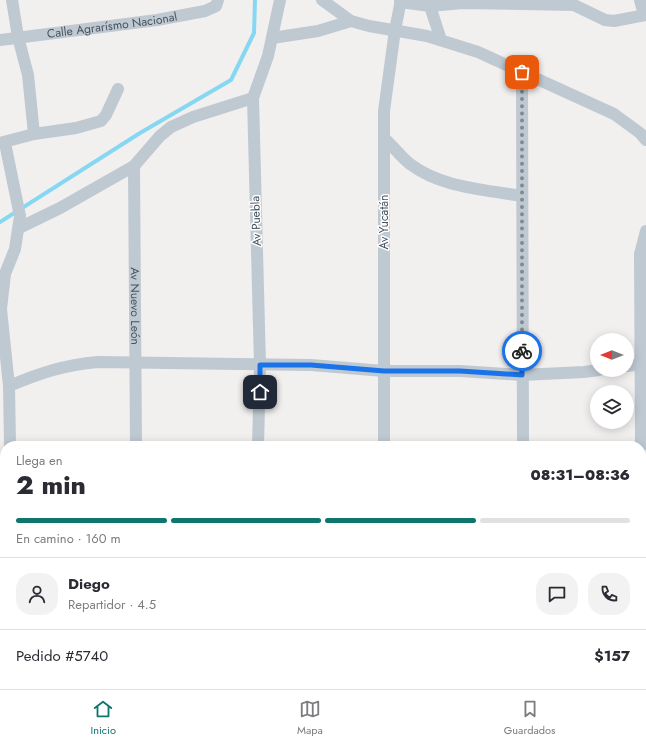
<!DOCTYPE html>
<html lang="es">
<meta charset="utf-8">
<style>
body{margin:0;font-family:Jost,sans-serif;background:#f2f2f3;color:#2b2b33;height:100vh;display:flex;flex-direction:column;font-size:15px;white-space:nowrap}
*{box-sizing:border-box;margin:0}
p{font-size:13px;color:#7c7c81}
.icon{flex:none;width:22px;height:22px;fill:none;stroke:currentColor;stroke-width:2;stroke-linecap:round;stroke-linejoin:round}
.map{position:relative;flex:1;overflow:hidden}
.details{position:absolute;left:0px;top:441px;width:646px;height:248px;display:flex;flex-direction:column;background:#fff;border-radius:16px 16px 0 0;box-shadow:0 2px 10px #0003}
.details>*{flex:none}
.needle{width:26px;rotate:270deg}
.fabs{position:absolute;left:590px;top:333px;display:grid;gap:8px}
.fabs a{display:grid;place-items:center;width:44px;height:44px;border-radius:50%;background:#fff;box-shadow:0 2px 10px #0003;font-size:20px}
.pin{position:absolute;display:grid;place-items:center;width:34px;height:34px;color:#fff;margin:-17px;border-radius:8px;box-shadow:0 2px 6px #0006}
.courier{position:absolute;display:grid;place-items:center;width:40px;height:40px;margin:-20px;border:3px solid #1a73e8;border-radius:50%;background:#fff;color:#222;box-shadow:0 1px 5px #0007}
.head em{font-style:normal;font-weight:800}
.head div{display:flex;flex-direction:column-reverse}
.head{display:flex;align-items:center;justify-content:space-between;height:68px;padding:0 16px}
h1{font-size:26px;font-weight:800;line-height:30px}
.bar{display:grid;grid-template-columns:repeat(4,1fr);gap:6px 4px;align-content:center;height:48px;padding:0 16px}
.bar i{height:5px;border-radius:3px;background:#e1e1e2}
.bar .current{background:#0f766e}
.bar p{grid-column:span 4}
.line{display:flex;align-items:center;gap:10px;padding:0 16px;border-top:1px solid #e1e1e2}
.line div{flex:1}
.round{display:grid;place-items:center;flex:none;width:42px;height:42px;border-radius:16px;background:#f2f2f3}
.dock{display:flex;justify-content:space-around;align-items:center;height:56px;border-top:1px solid #e1e1e2;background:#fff;font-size:11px;color:#7c7c81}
.dock a{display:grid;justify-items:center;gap:2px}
.dock .current{color:#0f766e}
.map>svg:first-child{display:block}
</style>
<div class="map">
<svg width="646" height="689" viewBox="0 0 646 689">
<rect width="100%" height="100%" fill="#f2efef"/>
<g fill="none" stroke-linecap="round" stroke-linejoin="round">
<polyline stroke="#86d7f1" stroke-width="4" points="0,222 140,133 231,80 254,33 255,0"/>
<g stroke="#bfc9d2" stroke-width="12">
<polyline points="12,0 18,37 28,75 34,134"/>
<polyline points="322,0 351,21 369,26 427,36 478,52 614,114 640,133 646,140"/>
<polyline points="428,0 441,40"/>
<polyline points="640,0 644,15"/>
<polyline points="400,2 430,6 463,3 574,5 605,20 614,21 646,15"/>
<polyline points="272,38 318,31 351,21"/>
<path id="s1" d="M0,40L157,20L205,11L216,6L218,0"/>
<polyline points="522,72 523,446"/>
<path d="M384,138C393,146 401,157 410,164C442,188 483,189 521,196"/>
<polyline points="0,143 34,134 76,128 101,121 106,115 118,89"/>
<polyline points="5,143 20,216 15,249 5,274 1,309 9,386 10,446"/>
<path id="s2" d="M134,166L136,446"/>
<polyline points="19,228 60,208 134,166 160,136 171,127 193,117 253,98"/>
<polyline points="627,366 641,364"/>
<path d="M9,386C40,373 64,365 98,362L311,365L384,371H460L522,375L584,372L599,370"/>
<polyline points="258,446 260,365 253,98 268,56 280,0"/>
<polyline points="384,446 384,111 395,30 401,0"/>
<polyline points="641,446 640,254 646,231"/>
<path d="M5,606C4,621 0,655 5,668"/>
<polyline points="641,637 641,664 646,663"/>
<polyline points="12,684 12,689"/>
<polyline points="121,684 198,684"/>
<polyline points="254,684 254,689"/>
<polyline points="526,684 526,689"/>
<polyline points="625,684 627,689"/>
<polyline points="383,689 383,684"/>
</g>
</g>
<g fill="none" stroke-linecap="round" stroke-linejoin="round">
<polyline stroke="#828991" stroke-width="4" stroke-dasharray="0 7.2" points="522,351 522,72"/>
<polyline stroke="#1a73e8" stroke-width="5" points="260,392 260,365 311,365 384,371 460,371 522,375 522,351"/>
</g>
<g text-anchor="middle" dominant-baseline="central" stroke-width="3" stroke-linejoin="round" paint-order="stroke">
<g font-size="12" fill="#46525e" stroke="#fff">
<text stroke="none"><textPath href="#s1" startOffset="113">Calle Agrarísmo Nacional</textPath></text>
<text transform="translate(256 221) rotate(-92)">Av Puebla</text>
<text transform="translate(384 222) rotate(-90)">Av Yucatán</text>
<text stroke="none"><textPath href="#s2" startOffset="140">Av Nuevo León</textPath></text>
</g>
</g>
</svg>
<div class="fabs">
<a><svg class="needle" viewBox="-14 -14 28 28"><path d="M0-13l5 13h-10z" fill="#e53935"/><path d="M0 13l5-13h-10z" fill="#7c7c81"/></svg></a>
<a><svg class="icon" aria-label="layers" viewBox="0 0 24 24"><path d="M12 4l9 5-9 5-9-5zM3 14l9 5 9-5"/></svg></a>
</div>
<div class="pin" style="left:522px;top:72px;background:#ea580c"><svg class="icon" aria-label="bag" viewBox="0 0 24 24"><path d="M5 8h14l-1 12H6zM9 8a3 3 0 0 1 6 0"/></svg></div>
<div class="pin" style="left:260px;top:392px;background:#1f2937"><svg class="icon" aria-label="home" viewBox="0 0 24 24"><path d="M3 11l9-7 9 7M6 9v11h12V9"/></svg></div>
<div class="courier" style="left:522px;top:351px"><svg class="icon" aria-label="bike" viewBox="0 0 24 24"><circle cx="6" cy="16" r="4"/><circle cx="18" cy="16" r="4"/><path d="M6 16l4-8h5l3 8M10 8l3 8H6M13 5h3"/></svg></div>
<section class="details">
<div class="head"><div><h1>2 min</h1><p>Llega en</p></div><em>08:31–08:36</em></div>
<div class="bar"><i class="current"></i><i class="current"></i><i class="current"></i><i></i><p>En camino · 160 m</p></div>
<div class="line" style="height:72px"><a class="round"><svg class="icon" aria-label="person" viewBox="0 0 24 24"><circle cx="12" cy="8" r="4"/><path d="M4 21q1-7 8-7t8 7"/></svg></a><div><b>Diego</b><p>Repartidor · 4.5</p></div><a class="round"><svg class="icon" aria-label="chat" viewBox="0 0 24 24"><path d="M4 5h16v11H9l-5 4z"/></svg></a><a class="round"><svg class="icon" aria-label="phone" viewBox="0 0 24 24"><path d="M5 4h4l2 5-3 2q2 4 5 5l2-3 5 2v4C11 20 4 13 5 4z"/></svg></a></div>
<div class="line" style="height:52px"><div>Pedido #5740</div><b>$157</b></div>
</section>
</div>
<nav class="dock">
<a class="current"><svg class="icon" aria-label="home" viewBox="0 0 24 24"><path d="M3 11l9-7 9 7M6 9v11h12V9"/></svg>Inicio</a>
<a><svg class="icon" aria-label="map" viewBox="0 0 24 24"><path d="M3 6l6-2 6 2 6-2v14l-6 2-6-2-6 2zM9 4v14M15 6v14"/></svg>Mapa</a>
<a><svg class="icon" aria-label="saved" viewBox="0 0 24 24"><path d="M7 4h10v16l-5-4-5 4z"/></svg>Guardados</a>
</nav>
